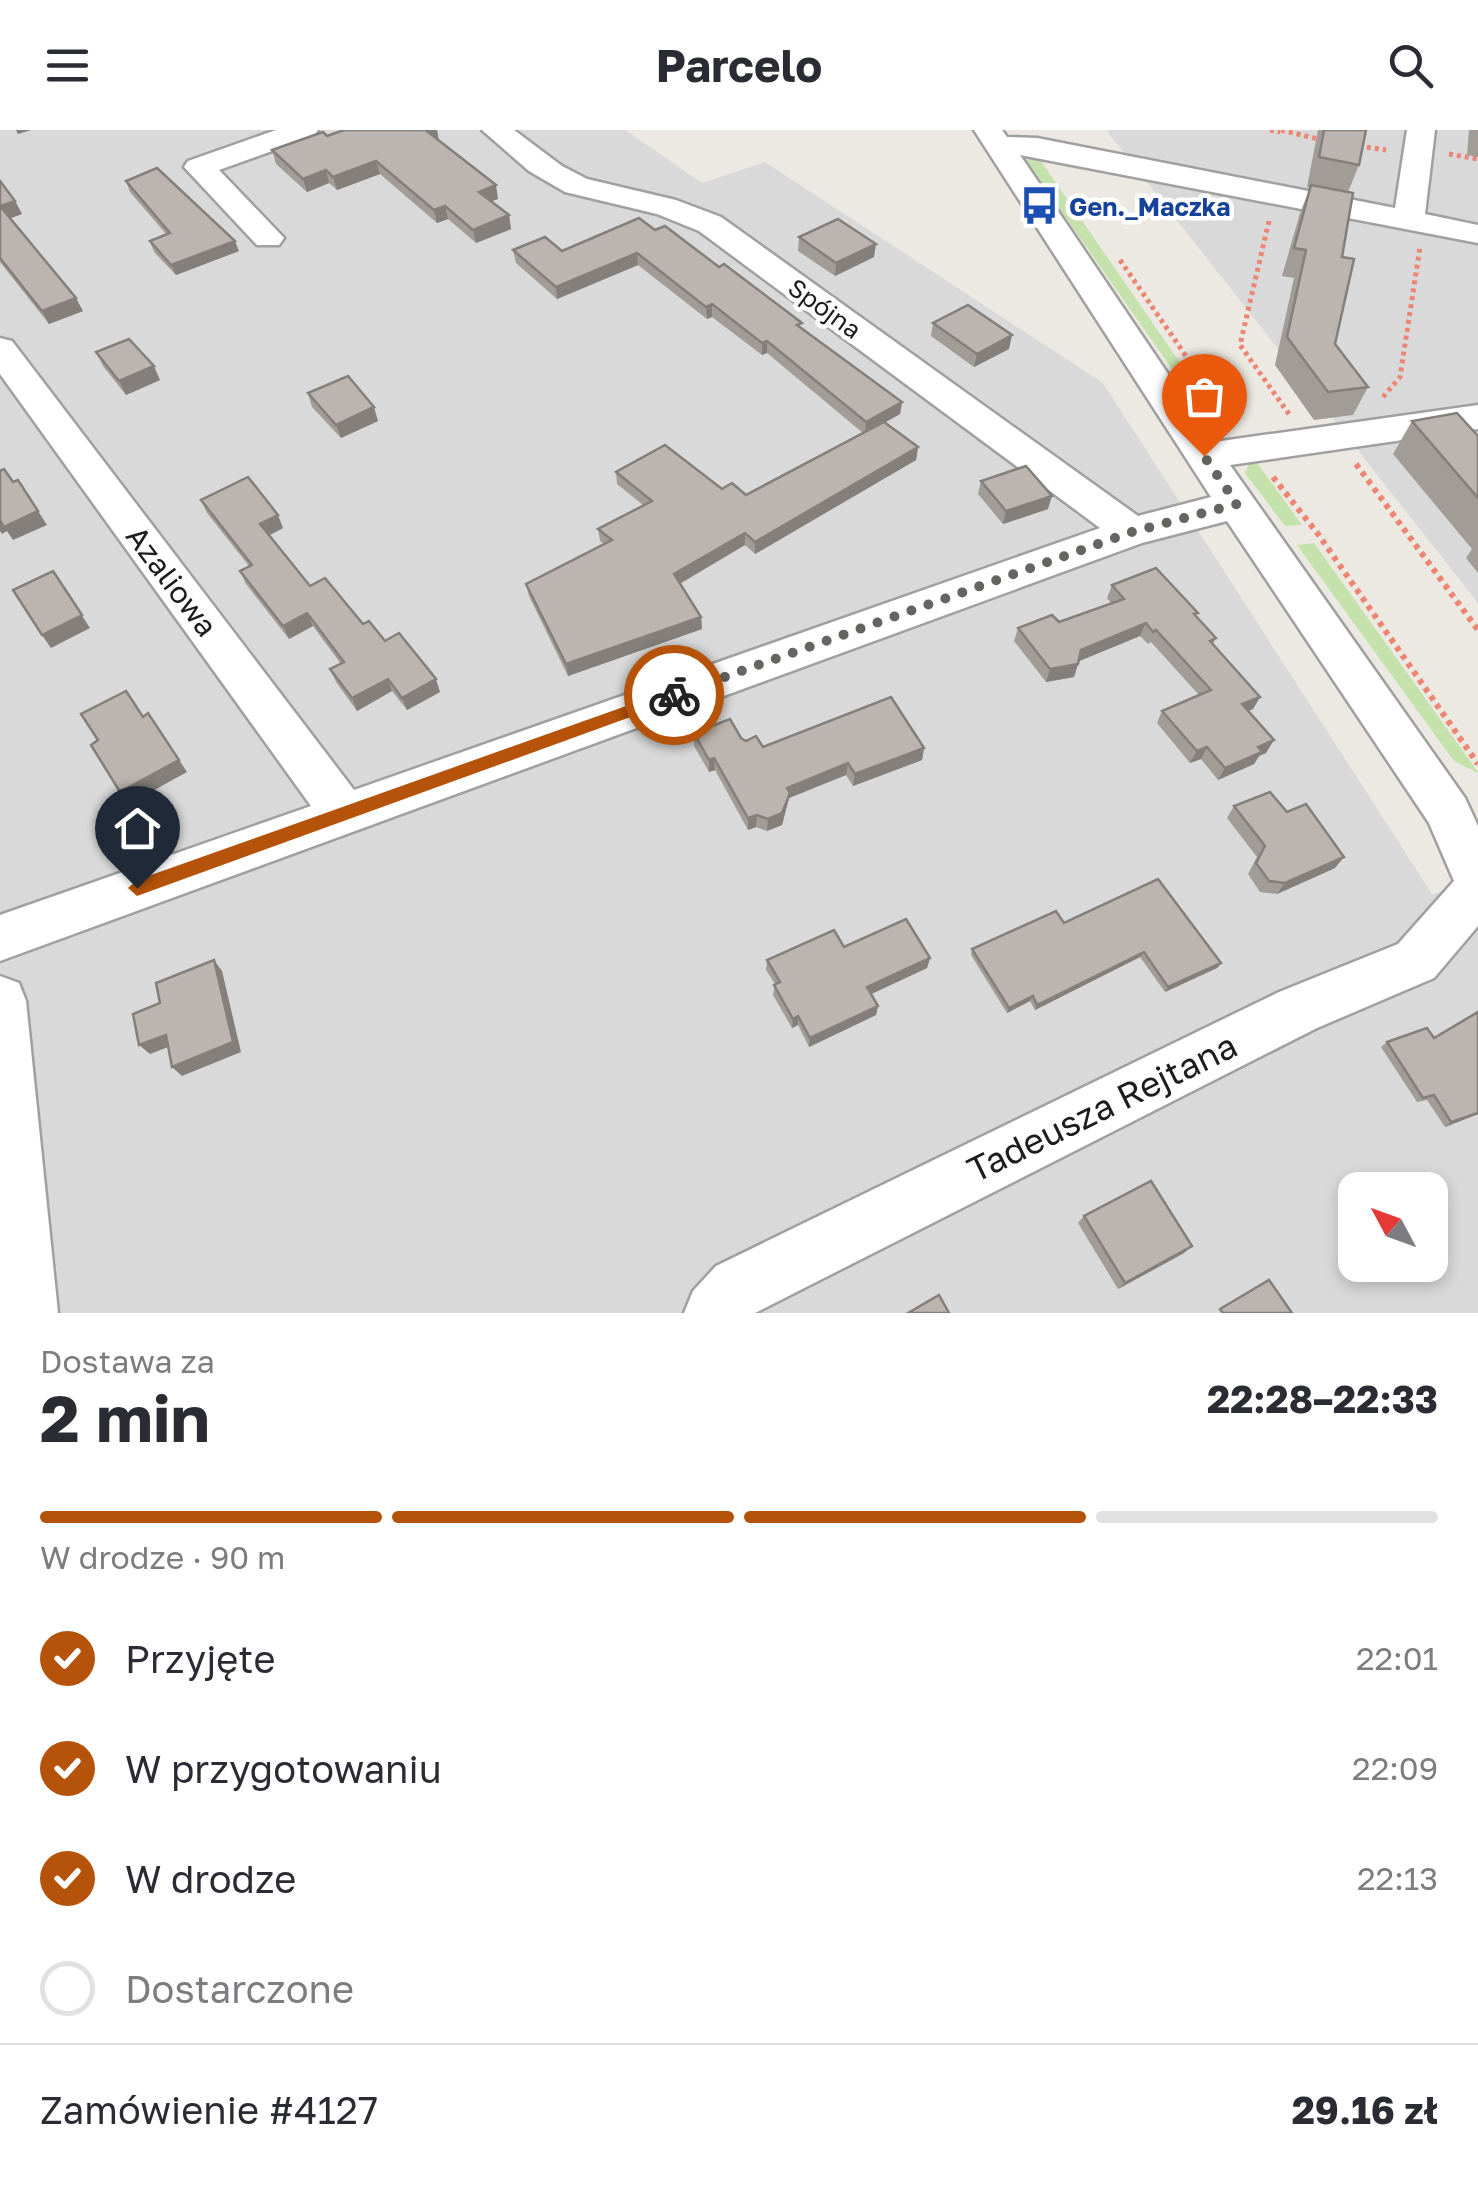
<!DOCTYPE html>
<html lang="pl">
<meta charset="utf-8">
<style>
body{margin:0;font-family:"Golos Text",sans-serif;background:#f2f2f3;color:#2b2b33;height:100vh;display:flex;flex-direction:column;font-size:38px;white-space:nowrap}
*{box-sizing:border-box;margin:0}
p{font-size:32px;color:#7c7c81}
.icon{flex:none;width:55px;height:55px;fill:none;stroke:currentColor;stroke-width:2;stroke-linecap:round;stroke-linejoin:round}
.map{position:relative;height:1183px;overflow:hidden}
.panel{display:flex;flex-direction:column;background:#fff;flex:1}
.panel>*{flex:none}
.needle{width:65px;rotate:311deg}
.tools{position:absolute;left:1338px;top:1042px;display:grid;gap:20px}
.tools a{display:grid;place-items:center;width:110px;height:110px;border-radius:20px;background:#fff;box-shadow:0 5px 15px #0003;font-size:50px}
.pin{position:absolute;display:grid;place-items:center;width:85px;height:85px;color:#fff;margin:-102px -42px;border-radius:50% 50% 50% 0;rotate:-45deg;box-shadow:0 0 10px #0007}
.pin .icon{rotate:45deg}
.courier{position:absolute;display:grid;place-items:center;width:100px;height:100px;margin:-50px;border:8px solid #b45309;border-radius:50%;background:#fff;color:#222;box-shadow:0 2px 12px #0007}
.summary em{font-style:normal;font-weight:700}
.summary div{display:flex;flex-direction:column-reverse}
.summary{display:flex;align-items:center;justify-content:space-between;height:170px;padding:0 40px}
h1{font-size:65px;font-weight:700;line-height:75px}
.bar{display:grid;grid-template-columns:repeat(4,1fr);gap:15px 10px;align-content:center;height:120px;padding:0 40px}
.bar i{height:12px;border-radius:8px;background:#e1e1e2}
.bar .active{background:#b45309}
.bar p{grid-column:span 4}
.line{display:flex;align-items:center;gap:25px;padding:0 40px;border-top:2px solid #e1e1e2}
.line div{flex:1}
ol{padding:0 40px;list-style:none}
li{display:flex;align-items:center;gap:30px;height:110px}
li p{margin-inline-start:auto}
li .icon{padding:10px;border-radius:50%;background:#b45309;color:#fff;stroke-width:4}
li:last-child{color:#7c7c81}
li i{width:55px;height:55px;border:5px solid #e1e1e2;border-radius:50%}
header{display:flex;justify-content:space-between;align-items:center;height:130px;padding:0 40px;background:#fff;font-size:45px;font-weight:700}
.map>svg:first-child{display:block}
</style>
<header><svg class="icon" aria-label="menu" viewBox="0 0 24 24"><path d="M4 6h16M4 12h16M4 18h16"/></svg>Parcelo<svg class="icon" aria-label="search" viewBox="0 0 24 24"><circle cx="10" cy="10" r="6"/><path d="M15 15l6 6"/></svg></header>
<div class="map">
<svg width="1478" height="1183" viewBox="0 0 1478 1183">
<rect width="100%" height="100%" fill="#ece9e2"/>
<g fill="#dad9d9" fill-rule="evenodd">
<path d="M0,0H625L702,53L765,32L1103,253L1432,764L1478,754V1183H0ZM1355,1060H1430V1135H1355Z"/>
<polygon points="1106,0 1478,0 1478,473"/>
</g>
<g fill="#c5e2ac">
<polygon points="1036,24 1223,295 1209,291 1203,283 1026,31"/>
<polygon points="1252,326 1302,395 1285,396 1245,343"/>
<polygon points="1314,413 1478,642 1478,643 1454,631 1297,415"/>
</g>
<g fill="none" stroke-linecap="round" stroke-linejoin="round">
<defs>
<g id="street">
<polygon points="276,0 318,0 314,6 219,40 284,108 279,115 257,115 184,37 188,31"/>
<polygon points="482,0 514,0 562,36 587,49 676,70 721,87 1138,386 1211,367 974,0 1002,0 1007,7 1037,8 1395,78 1407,0 1435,0 1425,84 1478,95 1478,113 1020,25 1214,312 1478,275 1478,299 1230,335 1465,668 1478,696 1478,796 1434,848 1317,898 755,1183 684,1183 693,1161 716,1136 1279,862 1398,814 1454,751 1429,693 1227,391 1142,413 0,831 0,785 311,676 0,244 0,208 12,211 354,660 1100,398 699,101 657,84 565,62 529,41"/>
<polygon points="0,846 19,853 26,871 58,1183 0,1183"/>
</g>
</defs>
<use href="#street" stroke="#a0a0a0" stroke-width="5"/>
<g stroke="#ec8574" stroke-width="5" stroke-dasharray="4 4" stroke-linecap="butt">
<polyline points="1270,0 1280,2"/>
<polyline points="1281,0 1322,10"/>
<polyline points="1359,16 1386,20"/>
<polyline points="1449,24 1478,29"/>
<polyline points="1269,91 1240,215 1289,284"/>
<polyline points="1120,130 1232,293"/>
<polyline points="1383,267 1400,247 1420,117"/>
</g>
<g stroke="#ec8574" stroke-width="6" stroke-dasharray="5 5" stroke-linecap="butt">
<polyline points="1356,334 1478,500"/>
<polyline points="1273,347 1318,404 1478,634"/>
</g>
<use href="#street" fill="#fff" fill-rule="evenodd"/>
</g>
<g fill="#a29c96">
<polygon points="437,0 439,11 498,69 491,71 509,85 511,99 476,113 448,89 437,93 380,44 337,60 329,53 307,62 276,34 272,20 327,6"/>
<polygon points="1318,0 1366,0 1359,35 1348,62 1335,214 1368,257 1353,285 1314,290 1275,235 1294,148 1282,146 1300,83 1310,58 1307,57"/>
<polygon points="1469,0 1478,0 1478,27 1467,25"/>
<polygon points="0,51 15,71 22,84 11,88 83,181 49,194 0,132"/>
<polygon points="126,51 239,121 176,145 154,122 150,111 167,105 130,62"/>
<polygon points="639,88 802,199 902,272 900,284 885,292 918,317 916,330 755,424 745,415 680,454 701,487 702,499 568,546 529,466 526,454 604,414 600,411 598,399 643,375 617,354 616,342 746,365 863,303 767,223 762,225 712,187 707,189 638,135 557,169 516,133 513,120 562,121"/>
<polygon points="799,107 874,127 835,146 798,121"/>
<polygon points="933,193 1009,219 974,237 931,206"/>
<polygon points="96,222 160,250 126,265 103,236"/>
<polygon points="308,263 378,291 341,308 312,277"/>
<polygon points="1412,291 1478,306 1478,443 1466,428 1472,419 1393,324"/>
<polygon points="981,351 1048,379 1003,394 978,364"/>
<polygon points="201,370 283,398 269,405 310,456 385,511 440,562 407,580 392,561 357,581 336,552 330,539 341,534 313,496 289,509 246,454 240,441 249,436 207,383"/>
<polygon points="1112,455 1196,486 1216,508 1213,514 1260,567 1253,579 1248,581 1266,623 1259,626 1254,634 1218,650 1201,629 1190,633 1157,593 1162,581 1199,565 1151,512 1148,514 1140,506 1079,531 1074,547 1046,552 1014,511 1018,498 1059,492 1111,473 1107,468"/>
<polygon points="694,603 741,608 763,617 924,618 922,630 853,656 846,645 789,668 782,695 767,701 756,697 748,700 715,640 709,642 694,616"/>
<polygon points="1234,676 1287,682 1335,738 1277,764 1260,762 1248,744 1257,727 1227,688"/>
<polygon points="1064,793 1221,833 1217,838 1165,862 1140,827 1035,880 1030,871 1007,883 971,825 972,819"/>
<polygon points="844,817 930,828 927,838 871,864 878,876 876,885 809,917 798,895 792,898 773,865 775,854 766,840 767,830"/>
<polygon points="1387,912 1478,984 1445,997 1427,970 1417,972 1381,917"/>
<polygon points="1084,1086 1184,1123 1118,1159 1078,1093"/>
</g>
<g fill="#847f7a">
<polygon points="16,0 31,0 18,4"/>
<polygon points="437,0 439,13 428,2"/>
<polygon points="376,31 380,44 337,60 333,47"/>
<polygon points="326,40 329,53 307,62 303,49"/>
<polygon points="496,55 498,69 482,75 479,62"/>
<polygon points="15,71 22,84 8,89 0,76"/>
<polygon points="445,76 448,89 437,93 434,80"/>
<polygon points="509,85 511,99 476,113 473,100"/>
<polygon points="235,111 239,121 176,145 171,135"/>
<polygon points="876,114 874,127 835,146 836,133"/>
<polygon points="637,123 638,135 557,169 556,157"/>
<polygon points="76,168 83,181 49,194 42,181"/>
<polygon points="712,174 712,187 707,189 706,177"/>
<polygon points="1012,205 1009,219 974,237 977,224"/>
<polygon points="767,211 767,223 762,225 762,213"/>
<polygon points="154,236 160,250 126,265 119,251"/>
<polygon points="902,272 900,284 865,304 866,292"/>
<polygon points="374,277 378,291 341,308 336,295"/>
<polygon points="918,317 916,330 755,424 755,412"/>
<polygon points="1052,366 1048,379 1003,394 1006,381"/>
<polygon points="38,381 47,395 13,410 7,401 2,404 0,401 0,390"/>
<polygon points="278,385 283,398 266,407 260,394"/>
<polygon points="745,403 745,415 675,456 674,444"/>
<polygon points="53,441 90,498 51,518 42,505"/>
<polygon points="307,483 313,496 289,509 283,496"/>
<polygon points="701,487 702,499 568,546 566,534"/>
<polygon points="1146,493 1140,506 1077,532 1081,520"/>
<polygon points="1078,534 1074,547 1046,552 1050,539"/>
<polygon points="388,549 392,561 357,581 352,568"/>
<polygon points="436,549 440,562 407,580 402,568"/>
<polygon points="1260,567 1253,579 1235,587 1242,574"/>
<polygon points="148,583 187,642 129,674 120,662"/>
<polygon points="1274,610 1266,623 1259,626 1254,634 1218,650 1225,638 1258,617"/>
<polygon points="1207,617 1201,629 1190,633 1197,621"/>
<polygon points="924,618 922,630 853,656 855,644"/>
<polygon points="714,628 715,640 709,642 709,630"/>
<polygon points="848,633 846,645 789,668 782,695 767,701 768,689 787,658"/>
<polygon points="757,685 756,697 748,700 748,688"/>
<polygon points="1344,727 1335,738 1277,764 1285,753"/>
<polygon points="1144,822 1140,827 1035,880 1037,875"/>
<polygon points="930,828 927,838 865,867 867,857"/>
<polygon points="214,830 222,841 241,922 182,946 172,937"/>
<polygon points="1221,833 1217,838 1165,862 1168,857"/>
<polygon points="1033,866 1030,871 1007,883 1009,878"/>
<polygon points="878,876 876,885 809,917 810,908"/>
<polygon points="798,886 798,895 792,898 793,889"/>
<polygon points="166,905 176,914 150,924 139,915"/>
<polygon points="1478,983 1478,984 1445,997 1451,992"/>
<polygon points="1192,1116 1184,1123 1118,1159 1125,1153"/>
</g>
<g fill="#bcb5af" stroke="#847f7a" stroke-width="2.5">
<polygon points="344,0 435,0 428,2 496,55 479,62 509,85 473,100 445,76 434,80 376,31 333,47 326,40 303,49 272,20 323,2 327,6"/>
<polygon points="1324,0 1366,0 1359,35 1319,27"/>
<polygon points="157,38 235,111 171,135 150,111 170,103 126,51"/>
<polygon points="0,51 15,71 0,76 76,168 42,181 0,128"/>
<polygon points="1311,55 1353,63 1342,127 1354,129 1335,214 1368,257 1328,262 1287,207 1306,120 1294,118"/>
<polygon points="639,88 655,100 665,96 719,137 724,134 802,193 797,195 902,272 866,292 767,211 762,213 712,174 706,177 637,123 556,157 513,120 545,107 562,121"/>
<polygon points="838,89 876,114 836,133 799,107"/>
<polygon points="968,175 1012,205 977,224 933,193"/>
<polygon points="129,209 154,236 119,251 96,222"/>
<polygon points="348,246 374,277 336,295 308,263"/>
<polygon points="1457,283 1478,306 1478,368 1412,291"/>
<polygon points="884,292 918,317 755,412 745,403 674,444 701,487 566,534 526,454 612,410 598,399 652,371 616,342 665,315 722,359 732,353 746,365"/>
<polygon points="1026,336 1052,366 1006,381 981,351"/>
<polygon points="4,339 13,352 18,350 38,381 4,397 0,390 0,341"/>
<polygon points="248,347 278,385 260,394 310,456 325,448 363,494 369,491 385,511 399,503 436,549 402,568 388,549 352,568 330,539 344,532 307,483 283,496 240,441 252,435 201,370"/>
<polygon points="1156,438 1198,483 1194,484 1216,508 1210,511 1260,567 1242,574 1274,610 1258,617 1262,622 1225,638 1207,617 1197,621 1162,581 1211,560 1156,500 1153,502 1146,493 1081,520 1078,534 1050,539 1018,498 1052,485 1059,492 1124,469 1112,455"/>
<polygon points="53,441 82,485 42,505 13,460"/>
<polygon points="126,561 143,587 148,583 179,630 120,662 91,615 98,610 81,584"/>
<polygon points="891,567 924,618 855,644 848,633 787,658 790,663 782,683 768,689 757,685 748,688 714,628 709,630 694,603 730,589 741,608 746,611 756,606 763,617"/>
<polygon points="1270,662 1287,682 1306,674 1344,727 1285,753 1269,751 1256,733 1265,716 1234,676"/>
<polygon points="1158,749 1221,833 1168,857 1144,822 1037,875 1033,866 1009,878 972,819 1056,781 1064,793"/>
<polygon points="906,789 930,828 867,857 878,876 810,908 798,886 793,889 774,855 780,852 767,830 834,800 844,817"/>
<polygon points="214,830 233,912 172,937 166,905 139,915 133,884 160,873 156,853"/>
<polygon points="1478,882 1478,983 1451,992 1434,965 1423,968 1387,912 1427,898 1434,908"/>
<polygon points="1151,1051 1192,1116 1125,1153 1084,1086"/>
<polygon points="1269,1150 1292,1183 1223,1183 1220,1179"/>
<polygon points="939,1165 949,1183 908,1183"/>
</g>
<polygon fill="#b45309" points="674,559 682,565 680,569 137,766 128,758 137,750"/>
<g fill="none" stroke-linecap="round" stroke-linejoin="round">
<polyline stroke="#656461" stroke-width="10" stroke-dasharray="0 18" points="674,565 1132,402 1237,374 1204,326"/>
</g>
<defs>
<symbol id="bus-bare" viewBox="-9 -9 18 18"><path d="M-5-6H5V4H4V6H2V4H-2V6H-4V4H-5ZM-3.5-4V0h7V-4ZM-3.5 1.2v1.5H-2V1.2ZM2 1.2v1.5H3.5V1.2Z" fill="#1a4fb4" stroke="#fff" stroke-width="2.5" paint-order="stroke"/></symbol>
</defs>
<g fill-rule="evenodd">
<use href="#bus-bare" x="1012" y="48" width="55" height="55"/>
</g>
<g text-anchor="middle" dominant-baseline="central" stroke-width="9" stroke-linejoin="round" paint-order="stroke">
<g font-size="25" font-weight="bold" fill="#164399" stroke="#fff" text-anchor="start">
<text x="1069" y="76">Gen._Maczka</text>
</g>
<g font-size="25" fill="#1c1c1c" stroke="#fff">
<text transform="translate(825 178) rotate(36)">Spójna</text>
</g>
<g font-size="30" fill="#1c1c1c" stroke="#fff">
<text transform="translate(172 451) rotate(53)">Azaliowa</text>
</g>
<g font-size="35" fill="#1c1c1c" stroke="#fff">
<text transform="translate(1102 977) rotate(-26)">Tadeusza Rejtana</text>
</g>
</g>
</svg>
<div class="tools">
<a><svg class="needle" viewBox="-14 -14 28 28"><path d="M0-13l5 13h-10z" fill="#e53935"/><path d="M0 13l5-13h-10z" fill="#7c7c81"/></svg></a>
</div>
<div class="pin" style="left:1204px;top:326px;background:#ea580c"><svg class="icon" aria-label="bag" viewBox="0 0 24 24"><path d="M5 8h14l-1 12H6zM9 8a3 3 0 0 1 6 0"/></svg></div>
<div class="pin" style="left:137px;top:758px;background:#1f2937"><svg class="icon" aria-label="home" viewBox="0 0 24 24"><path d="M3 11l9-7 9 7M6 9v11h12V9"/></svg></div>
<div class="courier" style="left:674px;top:565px"><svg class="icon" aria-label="bike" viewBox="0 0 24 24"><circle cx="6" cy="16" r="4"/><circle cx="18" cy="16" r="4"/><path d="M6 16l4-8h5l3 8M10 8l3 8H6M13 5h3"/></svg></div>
</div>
<section class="panel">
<div class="summary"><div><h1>2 min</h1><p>Dostawa za</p></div><em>22:28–22:33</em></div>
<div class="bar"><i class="active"></i><i class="active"></i><i class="active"></i><i></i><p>W drodze · 90 m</p></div>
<ol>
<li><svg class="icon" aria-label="check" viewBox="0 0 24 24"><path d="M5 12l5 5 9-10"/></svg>Przyjęte<p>22:01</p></li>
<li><svg class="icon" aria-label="check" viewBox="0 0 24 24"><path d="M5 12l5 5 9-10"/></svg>W przygotowaniu<p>22:09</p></li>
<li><svg class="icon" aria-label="check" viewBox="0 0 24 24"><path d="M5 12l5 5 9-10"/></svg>W drodze<p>22:13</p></li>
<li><i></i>Dostarczone</li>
</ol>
<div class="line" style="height:130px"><div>Zamówienie #4127</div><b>29.16 zł</b></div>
</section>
